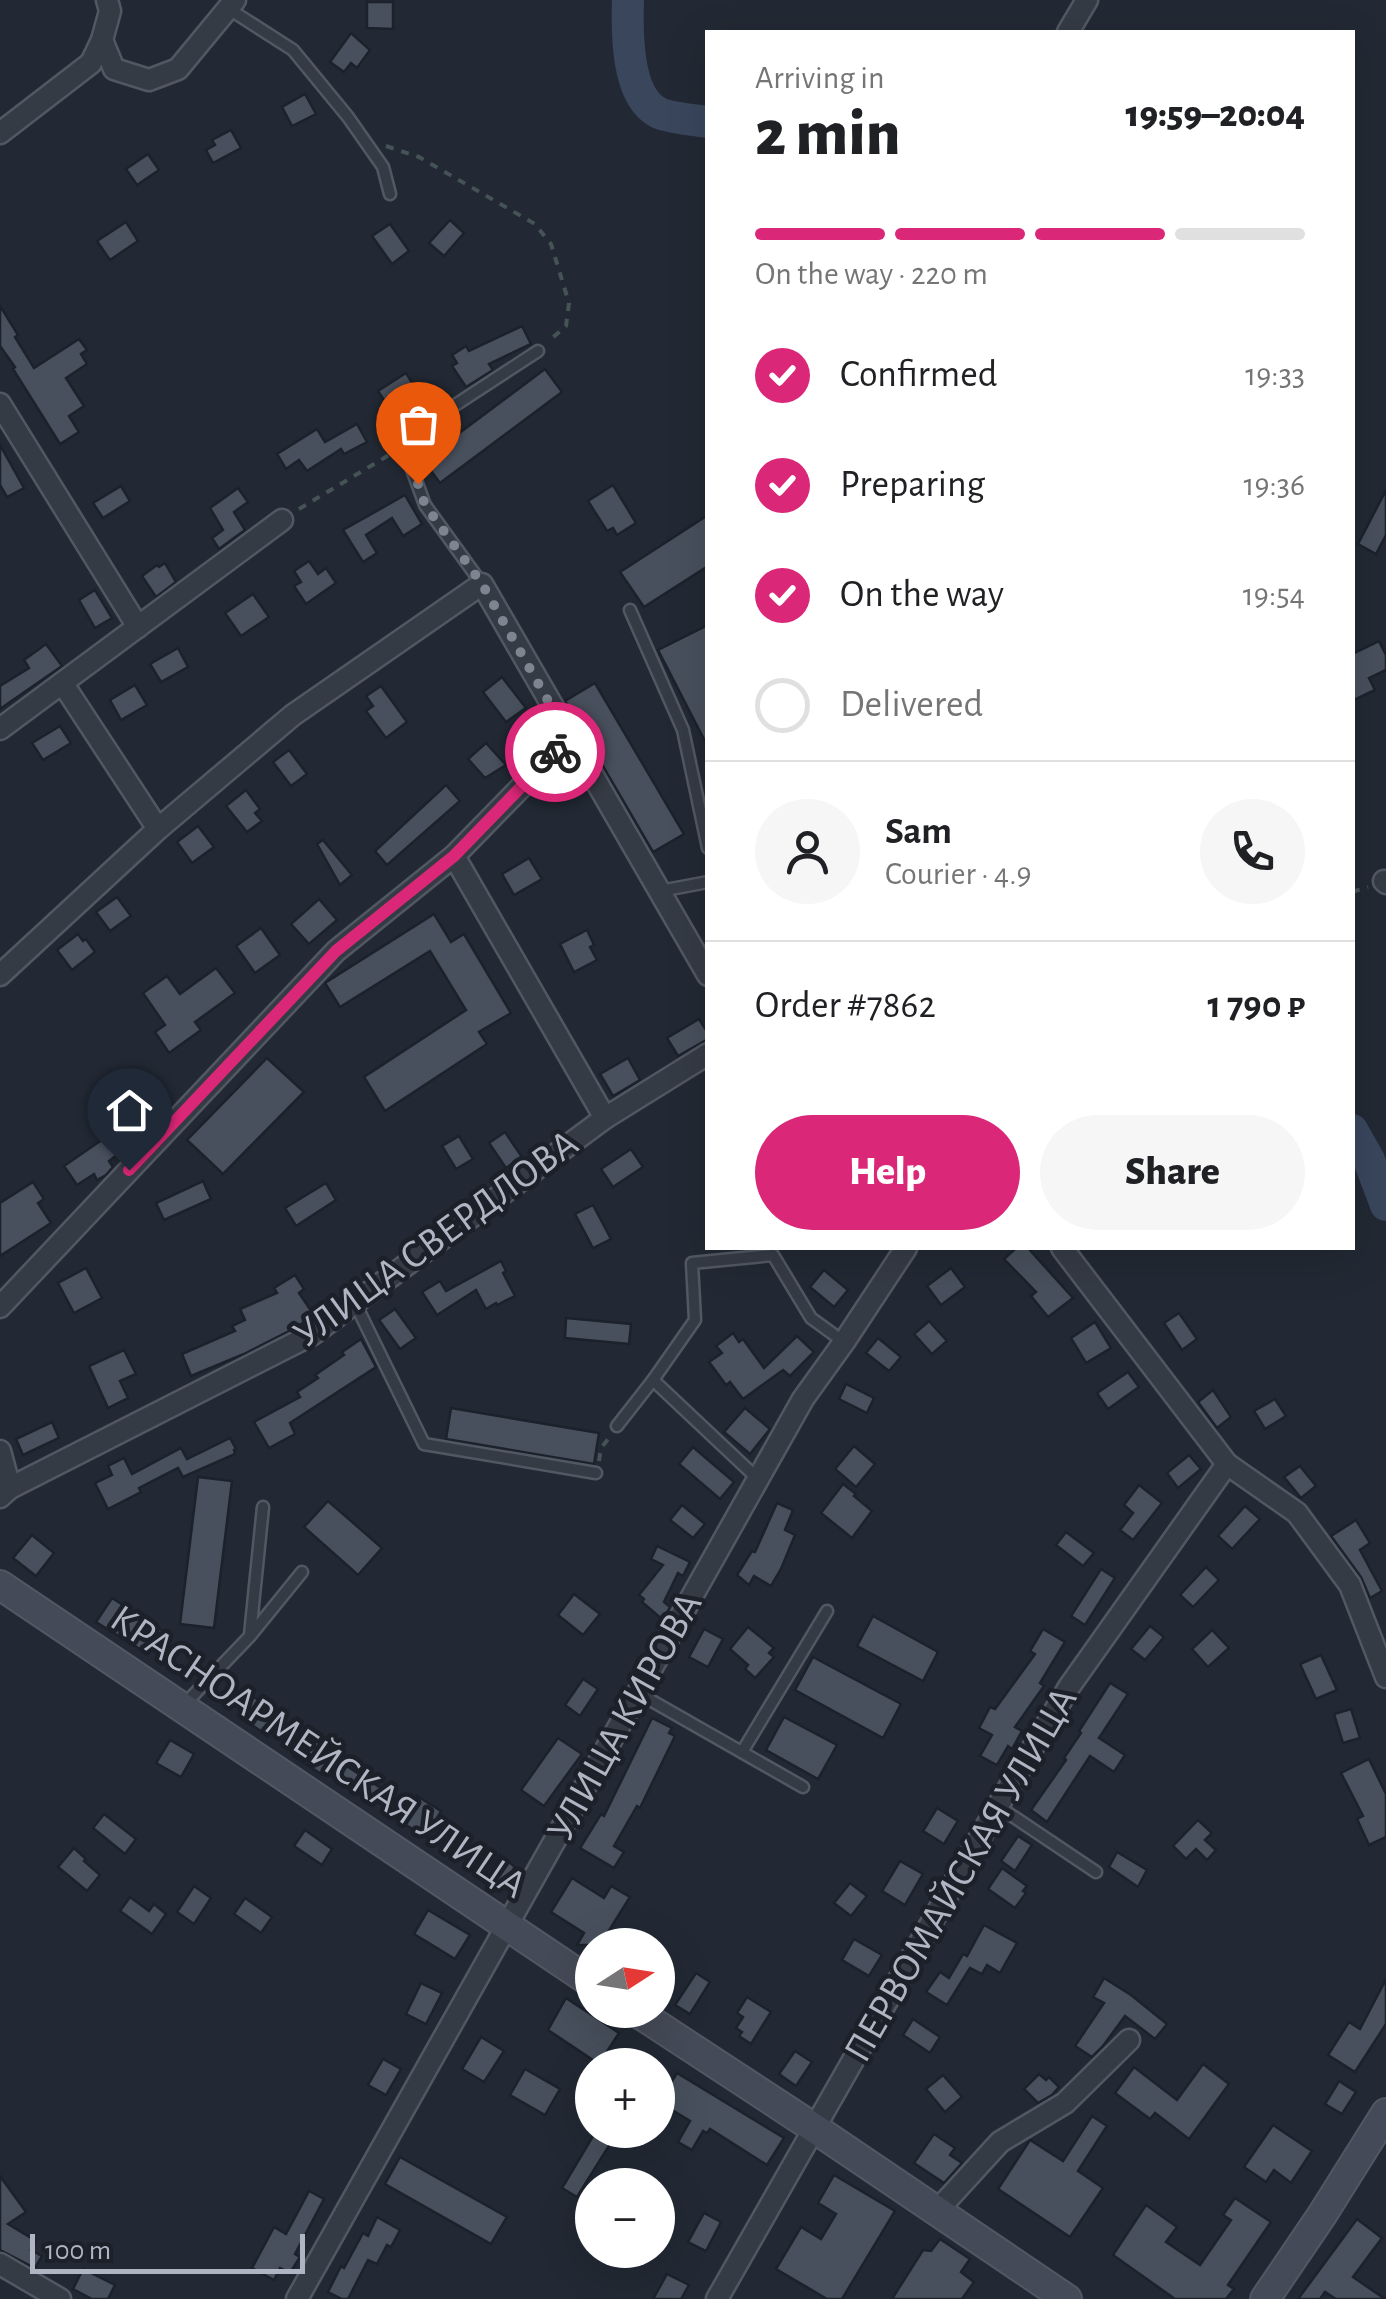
<!DOCTYPE html>
<meta charset="utf-8">
<style>
body{margin:0;font-family:"Alegreya Sans",sans-serif;background:#f6f6f6;color:#202124;height:100vh;display:flex;flex-direction:column;font-size:38px;white-space:nowrap}
*{box-sizing:border-box;margin:0}
p{font-size:32px;color:#757577}
.icon{flex:none;width:55px;height:55px;fill:none;stroke:currentColor;stroke-width:2;stroke-linecap:round;stroke-linejoin:round}
.map{position:relative;flex:1;overflow:hidden}
.side{position:absolute;left:705px;top:30px;width:650px;height:1220px;display:flex;flex-direction:column;background:#fff;border-radius:0px;box-shadow:0 10px 40px #0002}
.side>*{flex:none}
.needle{width:65px;rotate:78deg}
.fabs{position:absolute;left:575px;top:1928px;display:grid;gap:20px}
.fabs a{display:grid;place-items:center;width:100px;height:100px;border-radius:50%;background:#fff;box-shadow:0 10px 40px #0002;font-size:50px}
.scale{position:absolute;left:30px;bottom:25px;width:275px;box-sizing:border-box;padding-left:10px;border:5px solid #afb5c2;border-top:0;font-size:28px;line-height:35px;white-space:nowrap;color:#afb5c2;-webkit-text-stroke:8px #1b2029;paint-order:stroke}
.pin{position:absolute;display:grid;place-items:center;width:85px;height:85px;color:#fff;margin:-102px -42px;border-radius:50% 50% 50% 0;rotate:-45deg;box-shadow:0 0 10px #0007}
.pin .icon{rotate:45deg}
.courier{position:absolute;display:grid;place-items:center;width:100px;height:100px;margin:-50px;border:8px solid #db2777;border-radius:50%;background:#fff;color:#222;box-shadow:0 2px 12px #0007}
.headline em{font-style:normal;font-weight:800}
.headline div{display:flex;flex-direction:column-reverse}
.headline{display:flex;align-items:center;justify-content:space-between;height:170px;padding:0 50px}
h1{font-size:65px;font-weight:800;line-height:75px}
.bar{display:grid;grid-template-columns:repeat(4,1fr);gap:15px 10px;align-content:center;height:120px;padding:0 50px}
.bar i{height:12px;border-radius:8px;background:#e0e0e0}
.bar .on{background:#db2777}
.bar p{grid-column:span 4}
.line{display:flex;align-items:center;gap:25px;padding:0 50px;border-top:2px solid #e0e0e0}
.line div{flex:1}
.round{display:grid;place-items:center;flex:none;width:105px;height:105px;border-radius:52px;background:#f6f6f6}
ol{padding:0 50px;list-style:none}
li{display:flex;align-items:center;gap:30px;height:110px}
li p{margin-inline-start:auto}
li .icon{padding:10px;border-radius:50%;background:#db2777;color:#fff;stroke-width:4}
li:last-child{color:#757577}
li i{width:55px;height:55px;border:5px solid #e0e0e0;border-radius:50%}
.primary-button{display:flex;gap:20px;margin-top:auto;padding:20px 50px}
.primary-button a{flex:1;height:115px;border-radius:60px;background:#db2777;color:#fff;font-size:40px;font-weight:800;line-height:115px;text-align:center}
.primary-button a+a{background:#f6f6f6;color:#202124}
.map>svg:first-child{display:block}
</style>
<div class="map">
<svg width="1386" height="2299" viewBox="0 0 1386 2299">
<rect width="100%" height="100%" fill="#222934"/>
<g fill="none" stroke-linecap="round" stroke-linejoin="round">
<g stroke="#39465c" stroke-width="32">
<path d="M628,0C627,31 626,97 659,113C670,118 694,120 708,122"/>
<polyline points="1352,1130 1369,1160 1386,1205"/>
</g>
</g>
<g fill="#48505d" stroke="#1c222b" stroke-width="2.5">
<polygon points="367,2 393,2 393,29 367,28"/>
<polygon points="351,33 370,50 357,68 351,63 344,72 330,62"/>
<polygon points="305,94 316,114 292,126 282,107"/>
<polygon points="231,130 241,148 213,163 206,150 215,145 212,140"/>
<polygon points="148,154 159,170 137,185 126,169"/>
<polygon points="450,220 464,233 444,256 429,243"/>
<polygon points="126,222 138,241 110,260 97,241"/>
<polygon points="390,224 409,251 392,264 372,236"/>
<polygon points="0,306 18,335 15,337 34,368 79,339 87,350 81,354 87,364 66,378 84,406 69,416 79,432 60,444 13,369 15,367 0,346"/>
<polygon points="522,326 531,344 489,364 493,370 466,387 452,366 457,363 452,355 466,346 469,351"/>
<polygon points="545,369 562,392 440,483 423,460"/>
<polygon points="406,373 421,397 393,414 378,391"/>
<polygon points="357,424 367,442 344,454 341,449 307,471 299,460 286,469 277,454 317,429 325,442"/>
<polygon points="0,445 24,488 7,497 0,485"/>
<polygon points="613,485 636,523 617,535 613,528 607,531 588,501"/>
<polygon points="121,486 130,501 103,518 93,503"/>
<polygon points="238,488 248,502 234,512 245,530 219,549 212,538 223,530 210,508"/>
<polygon points="1386,490 1386,535 1376,554 1358,544"/>
<polygon points="405,495 422,524 403,536 392,518 366,535 377,553 363,562 343,530"/>
<polygon points="708,515 708,566 644,607 620,572"/>
<polygon points="309,561 318,574 326,568 336,583 306,604 294,586 301,582 294,571"/>
<polygon points="165,563 176,582 156,597 142,576 157,565 159,567"/>
<polygon points="95,590 112,618 95,628 79,600"/>
<polygon points="253,594 269,617 241,636 225,613"/>
<polygon points="708,625 708,747 658,650"/>
<polygon points="1379,641 1386,655 1386,670 1369,678 1375,690 1352,701 1352,654"/>
<polygon points="46,644 62,666 0,709 0,686 29,668 24,660"/>
<polygon points="178,648 188,667 161,682 150,664"/>
<polygon points="502,677 526,708 506,722 483,692"/>
<polygon points="595,683 684,834 653,852 565,701"/>
<polygon points="135,685 147,705 121,720 110,700"/>
<polygon points="381,686 407,722 386,738 366,711 373,706 366,696"/>
<polygon points="60,726 71,743 43,760 32,743"/>
<polygon points="486,743 506,765 485,778 468,759"/>
<polygon points="289,750 307,774 291,786 273,762"/>
<polygon points="446,785 460,801 387,865 375,851"/>
<polygon points="246,790 260,809 255,813 262,821 247,832 226,806"/>
<polygon points="198,826 214,847 192,863 177,842"/>
<polygon points="323,840 352,875 340,885 317,844"/>
<polygon points="529,858 542,879 514,895 502,874"/>
<polygon points="117,897 131,916 110,931 96,912"/>
<polygon points="319,899 337,920 309,944 291,924"/>
<polygon points="434,914 451,942 464,934 511,1013 479,1032 487,1044 385,1111 364,1077 466,1010 430,951 340,1007 325,983"/>
<polygon points="261,928 280,955 255,973 236,946"/>
<polygon points="587,930 594,945 590,947 597,960 574,972 560,944"/>
<polygon points="78,934 83,941 86,939 95,952 72,970 57,950"/>
<polygon points="216,968 235,993 195,1022 201,1030 169,1053 155,1032 165,1025 143,993 167,976 180,994"/>
<polygon points="699,1019 708,1033 708,1039 678,1056 667,1038"/>
<polygon points="267,1058 304,1092 223,1174 187,1140"/>
<polygon points="628,1058 640,1080 613,1096 600,1074"/>
<polygon points="132,1119 143,1135 109,1161 113,1167 106,1175 97,1180 94,1174 77,1185 64,1166"/>
<polygon points="505,1132 522,1157 506,1168 489,1143"/>
<polygon points="459,1136 473,1159 456,1169 442,1146"/>
<polygon points="631,1149 643,1167 613,1187 601,1169"/>
<polygon points="203,1181 211,1199 164,1220 156,1203"/>
<polygon points="33,1182 44,1199 38,1203 51,1223 0,1256 0,1203"/>
<polygon points="326,1183 336,1200 296,1226 285,1208"/>
<polygon points="593,1205 611,1239 593,1248 575,1214"/>
<polygon points="1016,1248 1028,1248 1073,1298 1048,1317 1031,1296 1036,1292 1004,1259"/>
<polygon points="501,1261 506,1271 503,1273 515,1296 497,1305 496,1303 486,1309 476,1290 437,1315 422,1292 440,1281 446,1291"/>
<polygon points="86,1268 102,1298 74,1313 58,1283"/>
<polygon points="951,1268 965,1287 941,1305 927,1286"/>
<polygon points="824,1270 848,1290 834,1307 810,1287"/>
<polygon points="295,1275 304,1289 299,1293 314,1315 297,1327 244,1354 191,1376 182,1354 235,1331 232,1326 245,1320 240,1309 277,1293 274,1288"/>
<polygon points="395,1309 416,1338 400,1349 379,1320"/>
<polygon points="1179,1313 1197,1339 1182,1350 1164,1323"/>
<polygon points="566,1318 631,1324 629,1344 565,1338"/>
<polygon points="929,1321 947,1341 932,1354 914,1334"/>
<polygon points="1095,1322 1111,1348 1086,1363 1071,1338"/>
<polygon points="733,1333 739,1342 743,1339 764,1368 797,1336 814,1352 790,1376 783,1370 743,1399 730,1382 726,1385 709,1362 722,1353 716,1346"/>
<polygon points="878,1338 901,1357 889,1371 866,1353"/>
<polygon points="361,1339 376,1367 290,1423 295,1434 269,1448 254,1422 300,1397 297,1392 318,1378 315,1375 344,1355 342,1352"/>
<polygon points="124,1350 136,1374 120,1381 128,1398 108,1408 89,1366"/>
<polygon points="1128,1372 1139,1387 1108,1409 1097,1393"/>
<polygon points="846,1384 874,1398 867,1413 839,1399"/>
<polygon points="1213,1390 1231,1417 1217,1428 1198,1402"/>
<polygon points="1275,1399 1286,1416 1265,1429 1254,1411"/>
<polygon points="451,1408 599,1433 594,1464 446,1439"/>
<polygon points="745,1408 770,1429 750,1454 724,1432"/>
<polygon points="52,1422 59,1438 23,1455 16,1439"/>
<polygon points="230,1438 236,1449 234,1450 235,1454 183,1477 178,1468 139,1488 141,1492 108,1509 95,1483 112,1475 108,1466 124,1458 132,1474 181,1448 187,1459"/>
<polygon points="854,1446 875,1464 856,1487 835,1469"/>
<polygon points="693,1447 734,1482 720,1499 679,1464"/>
<polygon points="1189,1455 1201,1469 1178,1488 1167,1473"/>
<polygon points="1300,1466 1316,1486 1301,1498 1284,1477"/>
<polygon points="198,1477 232,1481 214,1628 180,1624"/>
<polygon points="843,1484 856,1494 854,1496 872,1511 852,1538 821,1513"/>
<polygon points="1139,1485 1162,1503 1133,1540 1120,1530 1133,1513 1124,1505"/>
<polygon points="328,1501 382,1548 358,1575 304,1527"/>
<polygon points="777,1503 793,1510 785,1530 795,1535 781,1569 771,1586 754,1576 749,1585 737,1575 752,1551 755,1552"/>
<polygon points="682,1505 705,1524 693,1538 670,1520"/>
<polygon points="1245,1506 1260,1519 1232,1549 1218,1536"/>
<polygon points="1356,1520 1370,1543 1360,1550 1382,1591 1370,1598 1361,1577 1331,1536"/>
<polygon points="1066,1532 1094,1553 1083,1566 1056,1545"/>
<polygon points="32,1535 54,1553 36,1576 13,1558"/>
<polygon points="657,1546 690,1562 683,1576 678,1573 664,1602 670,1607 663,1620 642,1602 644,1599 639,1595 663,1565 651,1559"/>
<polygon points="1206,1567 1219,1580 1193,1607 1180,1595"/>
<polygon points="1101,1569 1115,1578 1085,1625 1071,1616"/>
<polygon points="574,1594 600,1614 583,1635 558,1615"/>
<polygon points="112,1598 163,1631 148,1654 96,1622"/>
<polygon points="873,1616 938,1652 923,1681 857,1646"/>
<polygon points="1150,1626 1164,1637 1145,1660 1131,1649"/>
<polygon points="748,1627 774,1648 769,1653 774,1657 755,1678 745,1669 748,1665 730,1649"/>
<polygon points="704,1629 723,1639 708,1667 689,1657"/>
<polygon points="1043,1629 1065,1642 1040,1683 1044,1686 1015,1727 1022,1731 1012,1749 1008,1746 997,1765 980,1756 992,1735 979,1728 990,1707 995,1709 1035,1654 1030,1651"/>
<polygon points="1212,1630 1229,1648 1208,1667 1192,1649"/>
<polygon points="1321,1655 1337,1690 1316,1699 1300,1664"/>
<polygon points="813,1657 901,1704 883,1738 795,1690"/>
<polygon points="583,1679 598,1689 580,1716 565,1705"/>
<polygon points="1110,1683 1128,1694 1099,1738 1125,1755 1114,1772 1090,1756 1047,1822 1031,1810 1066,1760 1064,1758 1081,1733 1079,1731"/>
<polygon points="254,1697 278,1712 264,1733 241,1718"/>
<polygon points="1351,1709 1360,1738 1343,1743 1334,1714"/>
<polygon points="784,1717 837,1745 818,1779 766,1750"/>
<polygon points="652,1718 672,1728 669,1733 675,1736 640,1808 637,1806 614,1846 624,1852 614,1868 580,1848 601,1814 604,1816"/>
<polygon points="310,1730 332,1744 329,1749 337,1754 334,1758 384,1790 375,1804 325,1772 323,1775 293,1756"/>
<polygon points="558,1738 582,1754 544,1806 521,1790"/>
<polygon points="170,1740 194,1754 181,1777 156,1763"/>
<polygon points="1369,1759 1386,1794 1386,1837 1369,1845 1357,1819 1363,1816 1341,1773"/>
<polygon points="417,1796 441,1811 426,1837 401,1822"/>
<polygon points="937,1808 958,1821 944,1844 923,1831"/>
<polygon points="104,1814 136,1839 125,1854 93,1828"/>
<polygon points="1198,1820 1212,1833 1205,1840 1216,1850 1207,1860 1196,1849 1186,1859 1173,1846"/>
<polygon points="305,1830 332,1849 322,1865 294,1846"/>
<polygon points="1018,1836 1032,1845 1015,1871 1001,1861"/>
<polygon points="74,1848 86,1859 84,1861 100,1875 87,1891 58,1867"/>
<polygon points="1117,1852 1147,1870 1138,1887 1109,1867"/>
<polygon points="500,1855 515,1867 500,1888 484,1877"/>
<polygon points="900,1861 923,1874 905,1905 882,1891"/>
<polygon points="1002,1868 1027,1886 1023,1891 1026,1893 1015,1908 988,1889"/>
<polygon points="572,1878 604,1898 611,1886 630,1897 600,1945 577,1945 584,1933 551,1912"/>
<polygon points="850,1883 867,1896 851,1916 834,1903"/>
<polygon points="194,1886 211,1898 194,1924 177,1912"/>
<polygon points="130,1897 149,1911 154,1904 166,1914 152,1934 120,1911"/>
<polygon points="245,1898 272,1917 261,1933 234,1914"/>
<polygon points="428,1910 470,1935 455,1959 414,1934"/>
<polygon points="984,1925 1017,1943 1000,1973 987,1965 982,1974 970,1968 947,2005 926,1992 940,1972 949,1978 963,1954 967,1956"/>
<polygon points="854,1939 882,1955 869,1976 842,1960"/>
<polygon points="696,1973 710,1982 690,2014 675,2005"/>
<polygon points="1104,1978 1131,1995 1167,2024 1155,2039 1125,2016 1103,2046 1092,2057 1075,2046 1104,2003 1093,1997"/>
<polygon points="1386,1979 1386,2024 1355,2072 1328,2055 1349,2022 1360,2029"/>
<polygon points="421,1983 442,1993 426,2024 406,2014"/>
<polygon points="747,1997 771,2012 751,2044 739,2036 742,2032 736,2028 743,2017 737,2013"/>
<polygon points="566,1998 619,2033 599,2064 548,2030"/>
<polygon points="913,2019 940,2037 930,2053 903,2035"/>
<polygon points="481,2037 504,2051 484,2082 462,2069"/>
<polygon points="795,2051 812,2062 796,2086 779,2074"/>
<polygon points="383,2059 401,2069 386,2095 368,2085"/>
<polygon points="1203,2064 1229,2084 1189,2139 1155,2113 1150,2119 1115,2093 1134,2067 1177,2100"/>
<polygon points="525,2069 560,2089 545,2115 510,2095"/>
<polygon points="677,2073 784,2138 767,2165 710,2129 707,2133 703,2131 692,2150 678,2142 690,2121 659,2102"/>
<polygon points="1039,2074 1046,2080 1049,2077 1059,2087 1052,2095 1038,2103 1024,2089"/>
<polygon points="943,2075 962,2097 945,2112 926,2089"/>
<polygon points="1339,2081 1356,2092 1342,2114 1325,2104"/>
<polygon points="1092,2116 1107,2126 1078,2171 1103,2188 1070,2237 998,2189 1030,2140 1063,2161"/>
<polygon points="1273,2125 1312,2151 1291,2183 1274,2170 1266,2182 1244,2167"/>
<polygon points="596,2131 612,2141 577,2197 562,2188"/>
<polygon points="934,2134 955,2148 950,2155 962,2163 944,2183 914,2163"/>
<polygon points="400,2157 507,2217 491,2244 385,2184"/>
<polygon points="834,2175 895,2211 842,2299 827,2299 776,2269 801,2227 821,2239 836,2214 818,2203"/>
<polygon points="0,2176 26,2212 8,2224 36,2241 31,2250 42,2256 35,2268 0,2250"/>
<polygon points="309,2191 324,2199 295,2254 300,2257 290,2273 280,2268 274,2280 252,2268 274,2227 286,2234"/>
<polygon points="1235,2198 1271,2222 1228,2285 1234,2289 1226,2299 1175,2299 1113,2255 1146,2205 1177,2227 1166,2242 1200,2265 1231,2220 1223,2215"/>
<polygon points="704,2213 721,2222 706,2251 688,2242"/>
<polygon points="377,2217 400,2230 391,2247 387,2245 377,2264 368,2260 348,2299 342,2299 328,2292 341,2266 344,2268 363,2233 368,2236"/>
<polygon points="1357,2219 1382,2238 1353,2277 1385,2299 1336,2299 1325,2292 1320,2299 1298,2299"/>
<polygon points="940,2239 970,2259 961,2272 974,2282 962,2299 892,2299 923,2250 931,2251"/>
<polygon points="83,2269 115,2285 108,2299 92,2299 73,2289"/>
<polygon points="667,2274 689,2285 681,2299 653,2299"/>
</g>
<g fill="none" stroke-linecap="round" stroke-linejoin="round">
<defs>
<g id="service">
<polyline points="229,9 293,50 348,117 383,167 390,194"/>
<polyline points="482,584 425,505 410,464 408,443 417,430 538,351"/>
<polyline points="630,610 683,730 708,848"/>
<polyline points="660,891 708,882"/>
<polyline points="355,1303 424,1444 596,1473"/>
<polyline points="653,1380 695,1320 692,1263 773,1255 811,1318 844,1342"/>
<polyline points="617,1426 653,1380 758,1479"/>
<polyline points="250,1635 263,1507"/>
<polyline points="638,1693 803,1787"/>
<polyline points="182,1707 250,1636 302,1572"/>
<polyline points="742,1752 827,1611"/>
<polyline points="999,1807 1096,1872"/>
</g>
<g id="minor">
<polyline points="1068,32 1087,0"/>
<polyline points="102,40 114,69 149,80 178,69 235,0"/>
<polyline points="0,133 91,63 102,40 110,11 107,0"/>
<polyline points="0,404 138,627"/>
<polyline points="63,684 158,829"/>
<polyline points="0,729 282,520"/>
<polyline points="454,856 605,1118"/>
<polyline points="1384,881 1386,883"/>
<polyline points="0,975 158,829 293,715 482,584 708,975"/>
<polyline points="1062,1248 1227,1464 1297,1513 1350,1585 1386,1677"/>
<polyline points="0,1307 336,951 454,856 569,738"/>
<polyline points="0,1451 10,1488"/>
<polyline points="0,1497 10,1488 313,1334 605,1118 708,1054"/>
<polyline points="936,2212 1000,2142 1065,2103 1129,2040"/>
<polyline points="0,2264 60,2299"/>
<polyline points="297,2299 803,1399 844,1342 906,1248"/>
<polyline points="717,2299 998,1806 1069,1687 1227,1464"/>
</g>
<g id="secondary">
<polyline points="0,1585 592,1983"/>
<polyline points="634,2010 814,2128 1067,2299"/>
<polyline points="1265,2299 1322,2215 1386,2113"/>
</g>
</defs>
<use href="#service" stroke="#525863" stroke-width="15"/>
<use href="#minor" stroke="#525863" stroke-width="25"/>
<use href="#secondary" stroke="#525863" stroke-width="32"/>
<g stroke="#455357" stroke-width="4" stroke-dasharray="8 8" stroke-linecap="butt">
<polyline points="386,146 419,157 535,224 551,244 569,303 566,326 549,341"/>
<polyline points="299,509 394,452"/>
<polyline points="1352,892 1368,887"/>
<polyline points="599,1461 601,1448 609,1438"/>
</g>
<use href="#service" stroke="#353b45" stroke-width="10"/>
<use href="#minor" stroke="#353b45" stroke-width="20"/>
<use href="#secondary" stroke="#444a57" stroke-width="28"/>
</g>
<g fill="none" stroke-linecap="round" stroke-linejoin="round">
<polyline stroke="#7e8490" stroke-width="10" stroke-dasharray="0 18" points="418,484 425,505 482,584 569,738 555,752"/>
<polyline stroke="#db2777" stroke-width="12" points="129,1170 336,951 454,856 555,752"/>
</g>
<g text-anchor="middle" dominant-baseline="central" stroke-width="9" stroke-linejoin="round" paint-order="stroke">
<g font-size="40" fill="#afb5c2" stroke="#1b2029">
<text transform="translate(436 1239) rotate(-36)">УЛИЦА СВЕРДЛОВА</text>
<text transform="translate(625 1717) rotate(-61)">УЛИЦА КИРОВА</text>
<text transform="translate(318 1752) rotate(34)">КРАСНОАРМЕЙСКАЯ УЛИЦА</text>
<text transform="translate(961 1875) rotate(-60)">ПЕРВОМАЙСКАЯ УЛИЦА</text>
</g>
</g>
</svg>
<div class="fabs">
<a><svg class="needle" viewBox="-14 -14 28 28"><path d="M0-13l5 13h-10z" fill="#e53935"/><path d="M0 13l5-13h-10z" fill="#757577"/></svg></a>
<a>+</a>
<a>−</a>
</div>
<div class="scale">100 m</div>
<div class="pin" style="left:418px;top:484px;background:#ea580c"><svg class="icon" aria-label="bag" viewBox="0 0 24 24"><path d="M5 8h14l-1 12H6zM9 8a3 3 0 0 1 6 0"/></svg></div>
<div class="pin" style="left:129px;top:1170px;background:#1f2937"><svg class="icon" aria-label="home" viewBox="0 0 24 24"><path d="M3 11l9-7 9 7M6 9v11h12V9"/></svg></div>
<div class="courier" style="left:555px;top:752px"><svg class="icon" aria-label="bike" viewBox="0 0 24 24"><circle cx="6" cy="16" r="4"/><circle cx="18" cy="16" r="4"/><path d="M6 16l4-8h5l3 8M10 8l3 8H6M13 5h3"/></svg></div>
<section class="side">
<div class="headline"><div><h1>2 min</h1><p>Arriving in</p></div><em>19:59–20:04</em></div>
<div class="bar"><i class="on"></i><i class="on"></i><i class="on"></i><i></i><p>On the way · 220 m</p></div>
<ol>
<li><svg class="icon" aria-label="check" viewBox="0 0 24 24"><path d="M5 12l5 5 9-10"/></svg>Confirmed<p>19:33</p></li>
<li><svg class="icon" aria-label="check" viewBox="0 0 24 24"><path d="M5 12l5 5 9-10"/></svg>Preparing<p>19:36</p></li>
<li><svg class="icon" aria-label="check" viewBox="0 0 24 24"><path d="M5 12l5 5 9-10"/></svg>On the way<p>19:54</p></li>
<li><i></i>Delivered</li>
</ol>
<div class="line" style="height:180px"><a class="round"><svg class="icon" aria-label="person" viewBox="0 0 24 24"><circle cx="12" cy="8" r="4"/><path d="M4 21q1-7 8-7t8 7"/></svg></a><div><b>Sam</b><p>Courier · 4.9</p></div><a class="round"><svg class="icon" aria-label="phone" viewBox="0 0 24 24"><path d="M5 4h4l2 5-3 2q2 4 5 5l2-3 5 2v4C11 20 4 13 5 4z"/></svg></a></div>
<div class="line" style="height:130px"><div>Order #7862</div><b>1 790 ₽</b></div>
<div class="primary-button"><a>Help</a><a>Share</a></div>
</section>
</div>
